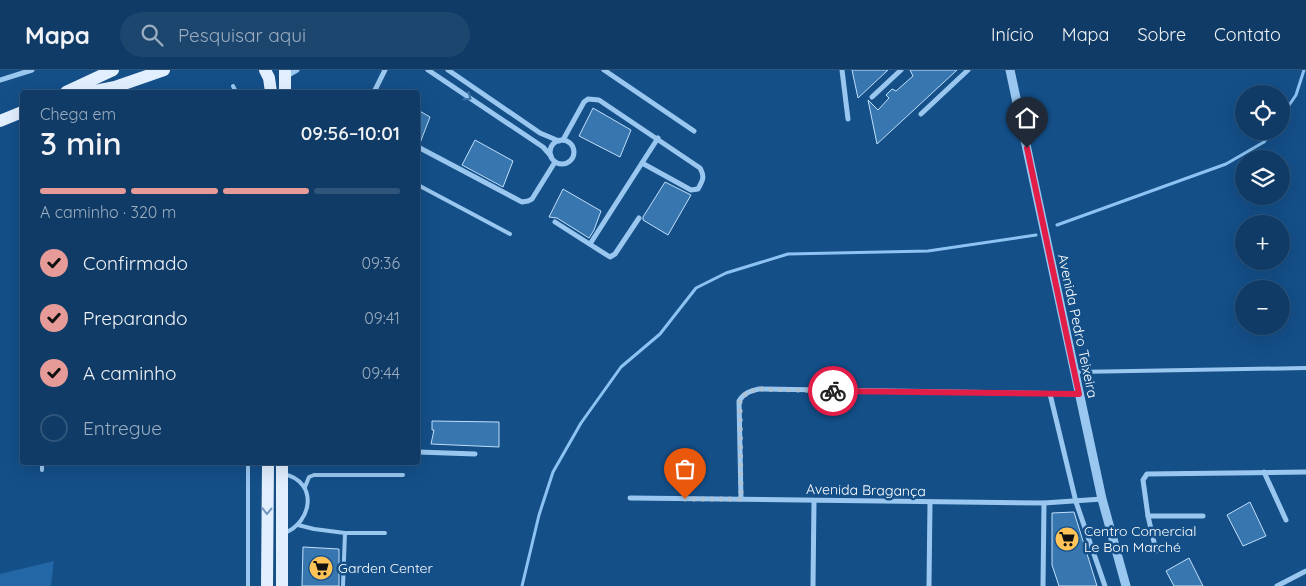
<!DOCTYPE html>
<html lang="pt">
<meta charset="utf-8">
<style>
body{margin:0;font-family:Quicksand,sans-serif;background:#1d466f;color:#f1f3f6;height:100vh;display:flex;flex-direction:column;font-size:19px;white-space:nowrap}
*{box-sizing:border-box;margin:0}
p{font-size:16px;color:#9badbf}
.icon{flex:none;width:28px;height:28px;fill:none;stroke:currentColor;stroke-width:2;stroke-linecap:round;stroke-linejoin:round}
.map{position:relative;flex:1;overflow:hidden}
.side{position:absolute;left:20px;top:20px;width:400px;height:375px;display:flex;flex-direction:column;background:#0f3b66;border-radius:5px;box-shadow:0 5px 20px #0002,0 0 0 1px #2f557a}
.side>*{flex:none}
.buttons{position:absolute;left:1235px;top:15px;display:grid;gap:10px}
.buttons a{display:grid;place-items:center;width:55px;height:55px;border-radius:50%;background:#0f3b66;box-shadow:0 5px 20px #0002,0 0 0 1px #2f557a;font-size:25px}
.pin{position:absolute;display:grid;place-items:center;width:42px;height:42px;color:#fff;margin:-51px -21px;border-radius:50% 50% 50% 0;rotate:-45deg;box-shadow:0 0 5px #0007}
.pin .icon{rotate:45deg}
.courier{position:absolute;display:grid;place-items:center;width:50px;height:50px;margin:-25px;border:4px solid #e11d48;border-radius:50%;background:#fff;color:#222;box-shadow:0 1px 6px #0007}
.summary em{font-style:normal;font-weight:600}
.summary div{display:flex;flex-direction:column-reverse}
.summary{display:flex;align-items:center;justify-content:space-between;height:85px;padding:0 20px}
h1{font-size:32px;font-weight:600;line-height:38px}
.bar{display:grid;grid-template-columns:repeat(4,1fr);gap:8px 5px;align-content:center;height:60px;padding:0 20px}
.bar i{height:6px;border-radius:4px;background:#2f557a}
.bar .on{background:#e69b98}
.bar p{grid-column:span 4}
ol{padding:0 20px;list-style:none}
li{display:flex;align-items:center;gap:15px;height:55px}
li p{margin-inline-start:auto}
li .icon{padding:5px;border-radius:50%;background:#e69b98;color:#111;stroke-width:4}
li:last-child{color:#9badbf}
li i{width:28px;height:28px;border:2px solid #2f557a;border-radius:50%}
header{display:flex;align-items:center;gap:30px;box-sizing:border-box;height:70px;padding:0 25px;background:#0f3b66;border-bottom:1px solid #2f557a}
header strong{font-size:24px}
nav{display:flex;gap:28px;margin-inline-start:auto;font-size:18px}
.search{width:350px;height:45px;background:#1d466f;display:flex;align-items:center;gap:12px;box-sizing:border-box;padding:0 18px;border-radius:28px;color:#9badbf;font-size:19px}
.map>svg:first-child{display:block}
</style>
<header>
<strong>Mapa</strong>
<div class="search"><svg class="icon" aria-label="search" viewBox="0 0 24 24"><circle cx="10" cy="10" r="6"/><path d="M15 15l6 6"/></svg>Pesquisar aqui</div>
<nav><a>Início</a><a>Mapa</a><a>Sobre</a><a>Contato</a></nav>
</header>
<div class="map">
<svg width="1306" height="516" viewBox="0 0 1306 516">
<rect width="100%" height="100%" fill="#144f88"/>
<polygon fill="#2367a6" points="54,491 51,516 0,516 0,504"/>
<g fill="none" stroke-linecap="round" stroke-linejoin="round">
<g stroke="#8cc3f2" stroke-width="3">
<polyline points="1281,47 1296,25 1304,0"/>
<polyline points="1057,155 1226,94 1264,72 1272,61"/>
<polyline points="522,516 539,445 553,402 581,353 621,297 660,264 696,218 726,203 788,184 928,181 1036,165"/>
</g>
</g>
<g fill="#3876b0" stroke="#c0dffb">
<polygon points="852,0 888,0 858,28"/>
<polygon points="910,0 957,0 877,74 868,30 878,40 889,28 886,25 892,19 896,21 913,6"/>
<polygon points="593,38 631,60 620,87 579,66"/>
<polygon points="418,40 430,47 420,73 418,73"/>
<polygon points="475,70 513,91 503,117 462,95"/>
<polygon points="665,112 691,125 668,165 643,150 643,147"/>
<polygon points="563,119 601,141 594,160 589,168 557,148 549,147"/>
<polygon points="432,351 499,352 499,377 431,374 434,360 432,360"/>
<polygon points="1250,432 1266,466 1243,476 1227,445"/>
<polygon points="1074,442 1097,516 1059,516 1052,495 1052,443"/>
<polygon points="303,477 339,479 339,516 302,516"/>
<polygon points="1189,488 1203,516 1174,516 1166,501"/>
</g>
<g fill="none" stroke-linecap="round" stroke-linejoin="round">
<g stroke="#9ac7ef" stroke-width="4">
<polyline points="233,16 236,22"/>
<polyline points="418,115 510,164"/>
<polyline points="1076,302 1306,298"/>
<polyline points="42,392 42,400"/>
<polyline points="305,417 309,407 314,405 403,405"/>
<polyline points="298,455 314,459 345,463 343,516"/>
<path d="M284,463C312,453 319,412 284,404"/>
<polyline points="345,463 385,463"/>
<polyline points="248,516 248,392"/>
</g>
<g stroke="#9ac7ef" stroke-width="5">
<polyline points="428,0 543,77 551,86"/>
<polyline points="448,0 540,63 559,71"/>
<polyline points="604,0 694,61"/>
<polyline points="842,0 848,49"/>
<polyline points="285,7 297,0"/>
<polyline points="0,10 32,0"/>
<polyline points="374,22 385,0"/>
<polyline points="872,27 901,0"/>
<polyline points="921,44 968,0"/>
<path d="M563,70L584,32L588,29L599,30L700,98C705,107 703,110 698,119L691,120L642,93"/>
<circle cx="562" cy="82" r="12"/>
<polyline points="418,77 522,132 528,131 532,129 555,92"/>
<polyline points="555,152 610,187 615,184 639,148"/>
<polyline points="590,174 658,68"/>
<polyline points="1050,324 1076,432 1105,516"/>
<polyline points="418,382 475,384"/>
<polyline points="1264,402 1286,450"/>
<polyline points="630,428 1044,433 1102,429"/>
<path d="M741,429L739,331C744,323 750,321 759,319L1079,324"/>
<polyline points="1148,446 1203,446"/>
<polyline points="1156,481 1148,446 1143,410 1147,404 1306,402"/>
<polyline points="813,516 814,431"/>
<polyline points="929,516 930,432"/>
<polyline points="1043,516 1044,433"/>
<polyline points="1277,516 1306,501"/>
</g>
<polyline stroke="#9ac7ef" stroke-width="9" points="1010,0 1102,429 1126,516"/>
<g stroke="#e2efff" stroke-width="12">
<polyline points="265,0 269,8 271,22"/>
<polyline points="66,22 113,0"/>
<polyline points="90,22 115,17 164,0"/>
<polyline points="285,22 285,0"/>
<polyline points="0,51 22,42"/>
<polyline points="267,516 268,392"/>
<polyline points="282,516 282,392"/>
</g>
</g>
<defs><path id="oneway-chevron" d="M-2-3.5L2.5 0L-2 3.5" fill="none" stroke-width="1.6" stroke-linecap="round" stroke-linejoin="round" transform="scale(1.25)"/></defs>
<use stroke="#3c73a7" href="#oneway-chevron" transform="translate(468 27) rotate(34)"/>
<use stroke="#7197be" href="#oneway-chevron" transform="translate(267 441) rotate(91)"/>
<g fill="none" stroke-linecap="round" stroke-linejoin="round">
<path stroke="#adc1d5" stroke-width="5" stroke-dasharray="0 9" d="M685,429H741L740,332C744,323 750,321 758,319L833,321"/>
<polyline stroke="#e11d48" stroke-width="6" points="833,321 1079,324 1027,78"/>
</g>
<defs>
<symbol id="supermarket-disc" viewBox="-11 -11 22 22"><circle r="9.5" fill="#ffc358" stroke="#144f88"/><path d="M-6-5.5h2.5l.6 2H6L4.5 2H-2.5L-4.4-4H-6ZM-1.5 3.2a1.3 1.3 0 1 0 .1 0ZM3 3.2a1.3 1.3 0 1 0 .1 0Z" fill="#111"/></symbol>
</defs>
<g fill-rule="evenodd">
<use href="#supermarket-disc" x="1053" y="455" width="28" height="28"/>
<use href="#supermarket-disc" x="307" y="484" width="28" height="28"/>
</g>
<g text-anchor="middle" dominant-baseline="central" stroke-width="5" stroke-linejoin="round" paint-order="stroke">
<g font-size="14" fill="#fff" stroke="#144f88">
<text transform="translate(1078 256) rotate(78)">Avenida Pedro Teixeira</text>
<text transform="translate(866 420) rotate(1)">Avenida Bragança</text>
</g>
<g font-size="14" fill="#fff" stroke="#144f88" text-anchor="start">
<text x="1084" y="461">Centro Comercial<tspan x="1084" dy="16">Le Bon Marché</tspan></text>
<text x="338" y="498">Garden Center</text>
</g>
</g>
</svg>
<div class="buttons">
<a><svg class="icon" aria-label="locate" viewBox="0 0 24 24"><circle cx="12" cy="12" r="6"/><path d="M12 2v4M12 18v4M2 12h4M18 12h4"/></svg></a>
<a><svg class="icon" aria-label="layers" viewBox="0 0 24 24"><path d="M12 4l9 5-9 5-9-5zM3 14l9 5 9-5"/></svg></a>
<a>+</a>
<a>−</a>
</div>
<div class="pin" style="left:685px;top:429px;background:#ea580c"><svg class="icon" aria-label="bag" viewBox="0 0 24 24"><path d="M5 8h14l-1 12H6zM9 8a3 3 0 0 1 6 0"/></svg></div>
<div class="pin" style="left:1027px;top:78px;background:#1f2937"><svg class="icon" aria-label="home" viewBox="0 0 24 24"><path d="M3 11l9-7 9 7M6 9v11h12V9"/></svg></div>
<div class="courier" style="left:833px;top:321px"><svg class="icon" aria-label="bike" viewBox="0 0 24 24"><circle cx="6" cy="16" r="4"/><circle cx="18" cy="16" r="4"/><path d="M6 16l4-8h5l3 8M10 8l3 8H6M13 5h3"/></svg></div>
<section class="side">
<div class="summary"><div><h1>3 min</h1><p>Chega em</p></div><em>09:56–10:01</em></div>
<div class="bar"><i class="on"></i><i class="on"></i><i class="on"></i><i></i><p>A caminho · 320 m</p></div>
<ol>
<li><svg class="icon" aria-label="check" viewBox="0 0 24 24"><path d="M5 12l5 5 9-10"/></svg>Confirmado<p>09:36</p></li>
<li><svg class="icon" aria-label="check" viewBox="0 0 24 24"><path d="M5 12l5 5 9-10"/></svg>Preparando<p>09:41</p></li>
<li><svg class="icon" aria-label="check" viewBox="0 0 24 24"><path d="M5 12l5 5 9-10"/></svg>A caminho<p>09:44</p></li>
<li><i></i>Entregue</li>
</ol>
</section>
</div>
